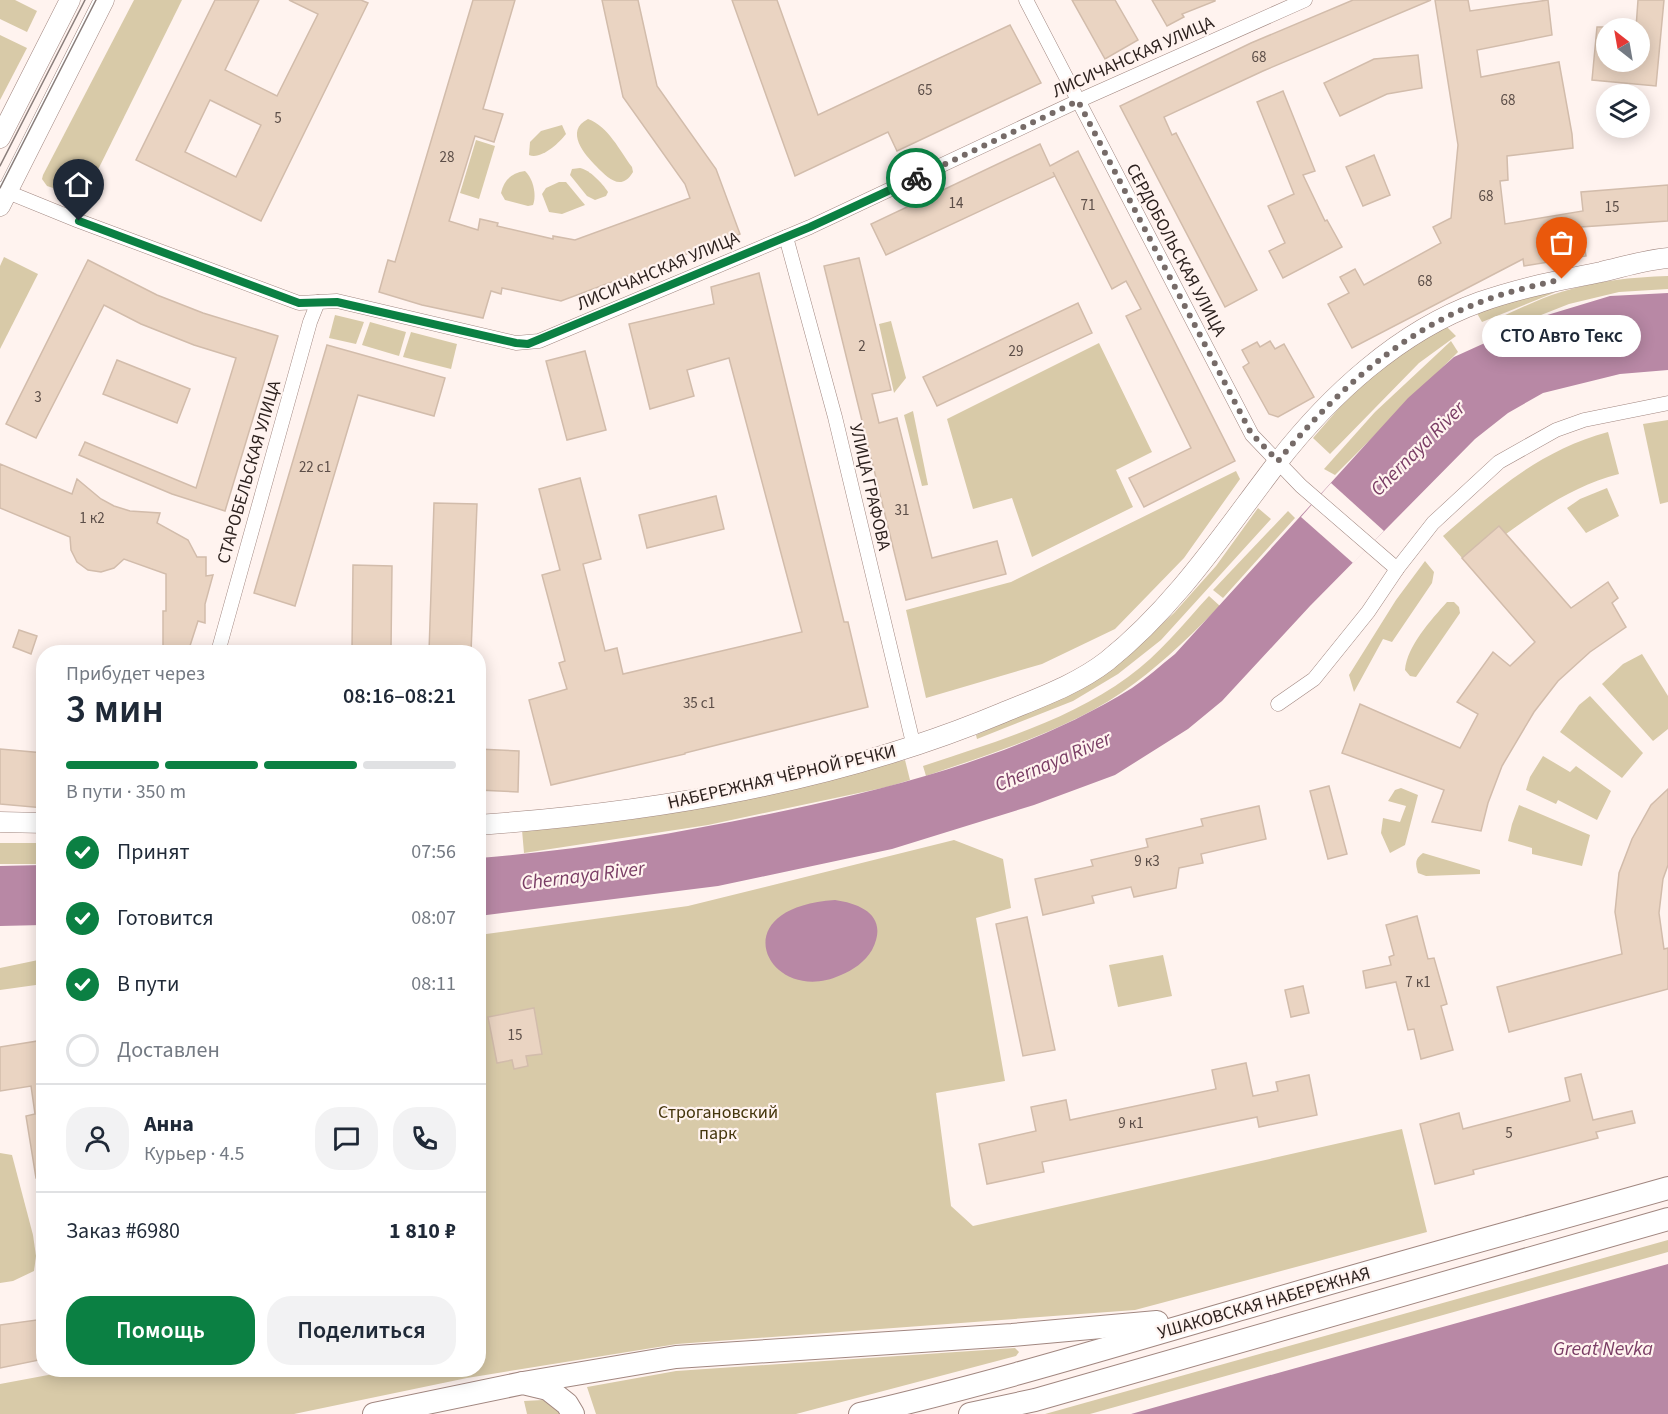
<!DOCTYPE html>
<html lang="ru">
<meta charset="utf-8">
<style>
body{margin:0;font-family:"Source Sans 3",sans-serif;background:#f2f2f3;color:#1f2937;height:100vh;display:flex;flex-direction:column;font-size:22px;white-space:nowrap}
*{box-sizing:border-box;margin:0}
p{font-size:20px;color:#747a83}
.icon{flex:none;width:33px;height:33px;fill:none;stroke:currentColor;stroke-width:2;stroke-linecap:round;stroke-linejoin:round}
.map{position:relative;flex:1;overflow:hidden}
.sheet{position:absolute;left:36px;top:645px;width:450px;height:732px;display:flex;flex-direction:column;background:#fff;border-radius:24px;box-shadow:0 3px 15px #0003}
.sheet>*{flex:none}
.needle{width:39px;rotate:329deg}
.fabs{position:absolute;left:1596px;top:18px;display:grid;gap:12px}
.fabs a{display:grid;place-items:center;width:54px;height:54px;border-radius:50%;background:#fff;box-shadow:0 3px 15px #0003;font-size:30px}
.pin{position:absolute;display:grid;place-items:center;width:51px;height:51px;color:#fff;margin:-62px -26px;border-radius:50% 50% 50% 0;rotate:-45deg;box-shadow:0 0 6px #0007}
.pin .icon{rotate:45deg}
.courier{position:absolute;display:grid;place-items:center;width:60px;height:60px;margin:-30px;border:4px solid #0b8043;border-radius:50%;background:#fff;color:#222;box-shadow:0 2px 8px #0007}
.bubble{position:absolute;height:42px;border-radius:21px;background:#fff;box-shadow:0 3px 15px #0003;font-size:20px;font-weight:600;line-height:42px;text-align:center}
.overview em{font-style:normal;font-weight:600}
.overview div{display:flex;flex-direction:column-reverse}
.overview{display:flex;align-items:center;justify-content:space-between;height:102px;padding:0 30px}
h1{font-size:39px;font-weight:600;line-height:45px}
.bar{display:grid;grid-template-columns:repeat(4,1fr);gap:9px 6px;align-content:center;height:72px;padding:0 30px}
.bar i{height:8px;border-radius:4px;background:#e0e1e3}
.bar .selected{background:#0b8043}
.bar p{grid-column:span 4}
.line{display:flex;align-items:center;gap:15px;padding:0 30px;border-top:2px solid #e0e1e3}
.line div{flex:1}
.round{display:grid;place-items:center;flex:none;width:63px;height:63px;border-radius:24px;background:#f2f2f3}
ol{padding:0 30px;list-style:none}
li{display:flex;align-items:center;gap:18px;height:66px}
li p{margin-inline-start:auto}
li .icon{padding:6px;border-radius:50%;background:#0b8043;color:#fff;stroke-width:4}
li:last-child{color:#747a83}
li i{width:33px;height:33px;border:3px solid #e0e1e3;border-radius:50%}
.primary-button{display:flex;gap:12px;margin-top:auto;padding:12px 30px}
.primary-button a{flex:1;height:69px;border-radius:24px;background:#0b8043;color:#fff;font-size:24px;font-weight:600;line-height:69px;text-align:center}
.primary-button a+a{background:#f2f2f3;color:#1f2937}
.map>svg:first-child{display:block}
</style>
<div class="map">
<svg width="1668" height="1414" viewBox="0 0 1668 1414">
<rect width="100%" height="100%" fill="#fff3ef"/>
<g fill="#d8caa8">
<polygon points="0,0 15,0 37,11 27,32 0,19"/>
<polygon points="134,0 182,0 84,198 47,186 42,179 43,175"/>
<polygon points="0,35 27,48 0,100"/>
<path d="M588,119C608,126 620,151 632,167L633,172C621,192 608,178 596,166C585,155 564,131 588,119Z"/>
<path d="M562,125L566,134C559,143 541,160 529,155L530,142L541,131Z"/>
<polygon points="476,140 495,146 479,199 460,193"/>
<path d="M580,168C590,170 602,183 608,192L606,196L595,200L587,196L570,175L572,169Z"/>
<path d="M525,171C533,178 537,195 533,205L528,206L505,200L501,193C504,180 511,173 525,171Z"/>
<polygon points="559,182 566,182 585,205 562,214 549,212 542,194 546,188"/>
<polygon points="4,257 38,274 0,349 0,266"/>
<path d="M1668,276V289L1619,292L1569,304L1498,332L1492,321C1515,311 1538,299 1561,292C1596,281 1632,277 1668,276Z"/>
<polygon points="1556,292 1482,322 1475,310 1505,301"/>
<polygon points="335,315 364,322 356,344 329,338"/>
<polygon points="891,321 906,378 894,393 879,324"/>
<polygon points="370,322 406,332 399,356 362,345"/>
<polygon points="1444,324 1456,336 1419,363 1330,454 1313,438 1340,407 1379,369"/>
<polygon points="411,332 457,344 451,369 403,357"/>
<polygon points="1451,341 1458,352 1335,475 1324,469 1375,412"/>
<polygon points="1099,343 1152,452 1116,470 1133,507 1032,557 1012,498 973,509 947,419"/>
<polygon points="913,411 928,485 922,486 904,415"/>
<polygon points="1668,420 1668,502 1660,504 1643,424"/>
<path d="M1608,432L1619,474C1576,485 1542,508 1506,534L1499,526L1462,558L1443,536C1496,490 1539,451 1608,432Z"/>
<polygon points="1236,471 1240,479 1184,558 1115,629 1042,664 926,698 906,610 1011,582"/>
<polygon points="1607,488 1619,516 1586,533 1567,508 1580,499"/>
<polygon points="1258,508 1271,519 1161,640 1118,674 1073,701 977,739 976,735 1070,694 1114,668 1174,613 1216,566"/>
<polygon points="1288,511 1295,518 1223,598 1213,590"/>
<polygon points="1425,561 1434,572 1432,583 1392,642 1383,639 1354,692 1349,675 1396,600"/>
<path d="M1209,596L1220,606C1193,633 1166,660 1135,683C1076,728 995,752 926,776L923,766C992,743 1068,721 1128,677C1159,655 1183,624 1209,596Z"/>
<path d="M1447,602H1454L1459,607L1460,613L1416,677L1410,676L1405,670C1407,646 1431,620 1447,602Z"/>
<polygon points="1642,654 1668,696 1668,729 1653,741 1602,684 1623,664"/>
<polygon points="1590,696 1643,753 1622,778 1560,732 1579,705"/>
<polygon points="1543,756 1570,772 1576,766 1611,791 1597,820 1558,800 1556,804 1526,790 1530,777"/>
<polygon points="905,760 910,780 887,787 708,825 524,853 522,830 645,817 704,807"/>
<polygon points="1401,788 1418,795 1405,845 1390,853 1381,833 1383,818 1400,822 1406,806 1388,801 1395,790"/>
<polygon points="1519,805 1590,835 1582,866 1532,854 1532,848 1508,841 1512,824"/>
<polygon points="954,840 1003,859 1011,908 976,918 1005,1081 936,1093 951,1206 973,1226 1402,1129 1427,1232 1135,1310 677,1344 467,1378 294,1414 0,1414 0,1384 75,1370 478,1370 479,935 688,906"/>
<rect x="0" y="843" width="43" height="21"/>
<path d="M1423,853L1480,870V874L1426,876L1418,873C1415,863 1415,859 1423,853Z"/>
<polygon points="1163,955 1172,996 1118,1007 1109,965"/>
<polygon points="43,959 43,984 0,990 0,968"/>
<polygon points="0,1153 12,1155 33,1235 36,1256 34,1271 13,1281 0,1283"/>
<polygon points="1668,1240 1668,1252 1090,1414 1045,1414"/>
<polygon points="1015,1348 1019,1352 1016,1356 796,1414 596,1414 587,1387 676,1371"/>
<polygon points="543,1400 551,1403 563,1414 527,1414 524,1401"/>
</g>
<g fill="#b888a5">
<path d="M1668,293V370L1620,374L1543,393L1508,413L1475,439L1310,606L1222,701L1188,729L1115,775L1034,805L892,849L718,886L479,916V858C582,850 686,832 788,810C907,784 1027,753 1132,688C1147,678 1161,665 1175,654L1408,398L1454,357L1544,316L1610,296Z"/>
<polygon points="43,865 43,925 0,926 0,866"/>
<path d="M835,900C863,904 889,917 872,950C865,962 853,970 841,975C770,1008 717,908 835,900Z"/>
<polygon points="1668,1264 1668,1414 1131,1414"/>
</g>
<polygon fill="#fff3ef" points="1331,483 1384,531 1353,563 1301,517"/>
<g fill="#ead4c2" stroke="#d2bcab" stroke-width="1.5" fill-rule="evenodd">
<path d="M215,0H259L225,70L277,96L318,14L289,0H361L368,3L261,221L136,160ZM210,100L261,125L236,177L185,152Z"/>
<polygon points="473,0 515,0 483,109 503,114 494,142 475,136 449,221 478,230 480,219 498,223 497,226 553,239 553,236 575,240 690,198 685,184 623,97 602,0 638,0 657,86 716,169 740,234 561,301 502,288 501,294 491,291 483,318 422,305 379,292 388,260 395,262"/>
<polygon points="732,0 777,0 818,115 1010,25 1041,83 897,151 888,132 795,176"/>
<polygon points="1072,0 1115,0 1138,40 1105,59"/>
<polygon points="1152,0 1215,0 1215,1 1182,14 1184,17 1167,26"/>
<polygon points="1353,0 1431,0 1263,71 1164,117 1172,135 1176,133 1257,290 1225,307 1120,106 1251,43"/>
<polygon points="1435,0 1468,0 1470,11 1548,0 1552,35 1477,50 1481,77 1559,62 1572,134 1573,148 1507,156 1508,180 1500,181 1505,224 1583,211 1581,192 1668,185 1668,221 1581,227 1586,256 1524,266 1523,259 1352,348 1328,304 1349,293 1340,277 1355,269 1364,285 1441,243 1433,227 1451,218 1458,145"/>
<polygon points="1638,0 1664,0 1656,86 1592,80 1597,27 1606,27 1606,62 1640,62 1640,28 1636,28"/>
<polygon points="1418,55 1422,88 1387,94 1340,116 1324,83 1374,59"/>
<polygon points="1283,91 1315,171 1303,175 1325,221 1327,220 1342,247 1283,278 1269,251 1285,243 1268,206 1294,194 1257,102"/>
<polygon points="1040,144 1050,166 1078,151 1235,461 1144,507 1129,478 1191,448 1126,316 1141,309 1126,281 1112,289 1053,172 1055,176 886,255 871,224"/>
<polygon points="1374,155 1390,195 1363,206 1346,167"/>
<polygon points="859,258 891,390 872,394 879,423 897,418 932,558 997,541 1006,574 906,600 824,266"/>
<polygon points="88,260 157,295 203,313 278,336 225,511 172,494 79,455 85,442 196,488 236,358 194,345 141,324 104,305 36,438 6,424"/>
<polygon points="759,273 844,622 848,622 868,707 685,753 685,754 551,785 529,700 567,689 559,663 565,661 542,575 560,570 539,489 580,478 601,559 583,564 605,651 617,648 623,674 802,632 729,358 687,370 694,396 650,409 629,324 714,304 711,287"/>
<polygon points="1078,303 1092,333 937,406 923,377"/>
<polygon points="1270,341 1275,349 1284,344 1314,397 1278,417 1269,414 1243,367 1249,363 1242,350 1257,342 1260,347"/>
<polygon points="327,345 445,378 434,416 358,395 295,606 254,593"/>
<polygon points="585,351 606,430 567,440 546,361"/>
<polygon points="117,360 190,389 177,423 103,394"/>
<polygon points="0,464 72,494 77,479 101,499 114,506 130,511 160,513 157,523 188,540 197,557 206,557 206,576 213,575 205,604 205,623 198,621 188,652 163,652 163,611 166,611 166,574 124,559 114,568 101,572 88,570 77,562 71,550 70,537 0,508"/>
<polygon points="716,496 724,529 647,548 639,515"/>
<polygon points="434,503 477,504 471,652 429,652"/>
<polygon points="1499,526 1571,608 1608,582 1618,598 1612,603 1626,627 1590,652 1558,681 1534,712 1502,766 1488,803 1481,831 1432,822 1444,790 1342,753 1360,704 1460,748 1478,714 1457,702 1493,652 1510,666 1535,642 1462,558"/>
<polygon points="353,565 392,566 391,650 352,650"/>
<polygon points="19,630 37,636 31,654 13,647"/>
<polygon points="0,749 44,753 44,808 0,804"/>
<polygon points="478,749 519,751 518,792 478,790"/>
<polygon points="1329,786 1347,854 1328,859 1310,791"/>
<polygon points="1668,789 1668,865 1663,879 1659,913 1664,949 1668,948 1668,989 1509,1032 1497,987 1622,954 1615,912 1619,873 1632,839 1651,805"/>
<polygon points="1259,806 1266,839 1201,854 1203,863 1179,868 1176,888 1134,897 1131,887 1092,896 1094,903 1043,915 1035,879 1093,866 1091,860 1148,847 1146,839 1203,826 1201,819"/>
<polygon points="1417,916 1428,959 1434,958 1447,1004 1441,1006 1453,1050 1421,1059 1414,1029 1408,1030 1396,982 1366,988 1363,971 1391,965 1389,957 1394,955 1386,925"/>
<polygon points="1027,917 1055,1050 1023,1056 996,924"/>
<polygon points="1303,986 1309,1013 1291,1017 1285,990"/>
<polygon points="534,1008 542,1054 526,1056 528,1066 514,1069 512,1060 497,1063 488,1017"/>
<polygon points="44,1040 44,1177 36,1178 26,1116 35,1114 31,1086 0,1091 0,1047"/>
<polygon points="1246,1063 1253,1096 1278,1091 1276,1082 1309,1075 1317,1115 1259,1127 1257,1117 1042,1162 1044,1172 987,1184 979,1144 1036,1131 1031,1107 1066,1100 1070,1120 1098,1114 1216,1089 1212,1070"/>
<polygon points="1581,1074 1593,1120 1632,1111 1635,1123 1596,1132 1598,1138 1473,1170 1474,1174 1435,1184 1420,1124 1459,1113 1463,1129 1570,1101 1565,1078"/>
<polygon points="44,1319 44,1359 0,1368 0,1325"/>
</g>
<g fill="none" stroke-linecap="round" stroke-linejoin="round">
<defs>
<g id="street">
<polyline points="1026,0 1252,435 1301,486 1397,569"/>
<polyline points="0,189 79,221 299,303 337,301 516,343 539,341 810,227 1078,101 1305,0"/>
<polyline points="786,237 835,417 914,747"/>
<polyline points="218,652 310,322 318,302"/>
<polyline points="1278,704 1314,679 1368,612 1397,569 1433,523 1499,462 1556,430 1584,420 1668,403"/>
</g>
<g id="secondary">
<polyline points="0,138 70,0"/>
<polyline points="0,206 104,0"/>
<polyline points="0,822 44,823"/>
<path d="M478,825C657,812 837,782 1002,713C1038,698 1076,685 1107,661C1176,606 1224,532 1277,463C1329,396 1399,331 1480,302C1520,288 1560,280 1601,272C1623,267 1645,260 1668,258"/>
</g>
<g id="primary">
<polyline points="523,1383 676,1357 1012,1335 1157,1322"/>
<polyline points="374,1414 523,1383 548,1389 567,1404 573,1414"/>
<path d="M860,1414C990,1384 1117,1345 1245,1308C1385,1266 1527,1228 1668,1188"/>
<polyline points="970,1414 1035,1400 1668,1219"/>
</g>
</defs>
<use href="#street" stroke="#a18780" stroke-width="15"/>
<use href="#secondary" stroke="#a18780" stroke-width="21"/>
<use href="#primary" stroke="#a18780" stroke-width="24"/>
<use href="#street" stroke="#fff" stroke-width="14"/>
<use href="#secondary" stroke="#fff" stroke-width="20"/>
<use href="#primary" stroke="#fff" stroke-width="22"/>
<g stroke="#897d7a" stroke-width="1.5">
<polyline points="0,166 85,0"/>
<polyline points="0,188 96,0"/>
</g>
</g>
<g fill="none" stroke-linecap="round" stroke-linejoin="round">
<path stroke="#766b68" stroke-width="6" stroke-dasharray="0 10.8" d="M916,178L1078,101L1251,433L1278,461C1332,396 1397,334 1478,303C1505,292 1534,286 1562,279"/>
<polyline stroke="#0b8043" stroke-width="8" points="79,221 299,303 337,302 516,343 528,344 810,227 916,178"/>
</g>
<g text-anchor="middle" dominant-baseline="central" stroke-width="4.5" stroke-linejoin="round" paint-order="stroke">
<g font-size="15" fill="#5c4e48">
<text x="1259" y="57">68</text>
<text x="925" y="90">65</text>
<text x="1508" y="100">68</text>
<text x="278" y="118">5</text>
<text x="447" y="157">28</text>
<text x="1486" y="196">68</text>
<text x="956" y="203">14</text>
<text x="1088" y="205">71</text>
<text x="1612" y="207">15</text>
<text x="1425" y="281">68</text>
<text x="862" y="346">2</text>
<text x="1016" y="351">29</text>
<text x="38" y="397">3</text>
<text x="315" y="467">22 с1</text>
<text x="902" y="510">31</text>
<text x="92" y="518">1 к2</text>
<text x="699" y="703">35 с1</text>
<text x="1147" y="861">9 к3</text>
<text x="1418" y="982">7 к1</text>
<text x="515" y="1035">15</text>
<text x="1131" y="1123">9 к1</text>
<text x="1509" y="1133">5</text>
</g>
<g font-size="18" fill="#2d221f" stroke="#fff3ef">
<text transform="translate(1133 57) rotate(-24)">ЛИСИЧАНСКАЯ УЛИЦА</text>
<text transform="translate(1176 250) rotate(62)">СЕРДОБОЛЬСКАЯ УЛИЦА</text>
<text transform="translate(658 271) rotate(-23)">ЛИСИЧАНСКАЯ УЛИЦА</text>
<text transform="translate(249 472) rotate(-74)">СТАРОБЕЛЬСКАЯ УЛИЦА</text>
<text transform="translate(870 487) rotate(77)">УЛИЦА ГРАФОВА</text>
<text transform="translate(782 777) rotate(-13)">НАБЕРЕЖНАЯ ЧЁРНОЙ РЕЧКИ</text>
<text transform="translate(1264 1303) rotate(-16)">УШАКОВСКАЯ НАБЕРЕЖНАЯ</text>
</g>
<g font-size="18" fill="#45360d" stroke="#fff3ef">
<text x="718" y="1112">Строгановский<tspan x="718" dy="21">парк</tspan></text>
</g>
<g font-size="20" font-style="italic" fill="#7a3d65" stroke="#fff3ef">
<text transform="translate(1418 449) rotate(-45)">Chernaya River</text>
<text transform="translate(1053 762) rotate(-23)">Chernaya River</text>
<text transform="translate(583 876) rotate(-7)">Chernaya River</text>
<text x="1603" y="1349">Great Nevka</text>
</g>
</g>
</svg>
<div class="fabs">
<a><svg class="needle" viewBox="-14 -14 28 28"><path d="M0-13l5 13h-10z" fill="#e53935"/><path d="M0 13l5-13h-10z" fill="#747a83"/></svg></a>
<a><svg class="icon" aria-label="layers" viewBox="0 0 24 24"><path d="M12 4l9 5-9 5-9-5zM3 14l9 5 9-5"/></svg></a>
</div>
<div class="pin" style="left:1562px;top:279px;background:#ea580c"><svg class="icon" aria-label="bag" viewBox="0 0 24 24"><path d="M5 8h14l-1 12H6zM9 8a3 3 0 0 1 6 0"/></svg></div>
<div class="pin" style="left:79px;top:221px;background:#1f2937"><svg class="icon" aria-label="home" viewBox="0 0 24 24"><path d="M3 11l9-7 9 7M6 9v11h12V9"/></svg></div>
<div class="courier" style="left:916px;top:178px"><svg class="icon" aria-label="bike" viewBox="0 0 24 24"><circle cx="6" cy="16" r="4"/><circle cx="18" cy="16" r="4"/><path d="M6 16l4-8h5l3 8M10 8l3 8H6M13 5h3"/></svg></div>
<div class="bubble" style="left:1482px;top:315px;width:159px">СТО Авто Текс</div>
<section class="sheet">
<div class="overview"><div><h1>3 мин</h1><p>Прибудет через</p></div><em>08:16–08:21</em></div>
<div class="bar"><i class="selected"></i><i class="selected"></i><i class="selected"></i><i></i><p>В пути · 350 m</p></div>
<ol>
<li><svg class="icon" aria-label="check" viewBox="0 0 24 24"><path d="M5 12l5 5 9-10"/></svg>Принят<p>07:56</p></li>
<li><svg class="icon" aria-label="check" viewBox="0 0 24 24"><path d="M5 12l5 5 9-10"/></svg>Готовится<p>08:07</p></li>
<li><svg class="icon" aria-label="check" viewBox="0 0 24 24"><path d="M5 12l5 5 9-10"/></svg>В пути<p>08:11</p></li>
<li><i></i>Доставлен</li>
</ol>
<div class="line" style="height:108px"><a class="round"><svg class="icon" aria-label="person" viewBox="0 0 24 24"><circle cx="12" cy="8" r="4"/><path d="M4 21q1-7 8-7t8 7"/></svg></a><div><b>Анна</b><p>Курьер · 4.5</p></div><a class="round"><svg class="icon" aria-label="chat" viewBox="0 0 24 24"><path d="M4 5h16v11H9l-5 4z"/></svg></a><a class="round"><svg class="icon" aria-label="phone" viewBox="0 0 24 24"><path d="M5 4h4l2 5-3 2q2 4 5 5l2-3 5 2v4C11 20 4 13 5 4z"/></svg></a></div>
<div class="line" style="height:78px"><div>Заказ #6980</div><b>1 810 ₽</b></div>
<div class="primary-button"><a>Помощь</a><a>Поделиться</a></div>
</section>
</div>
